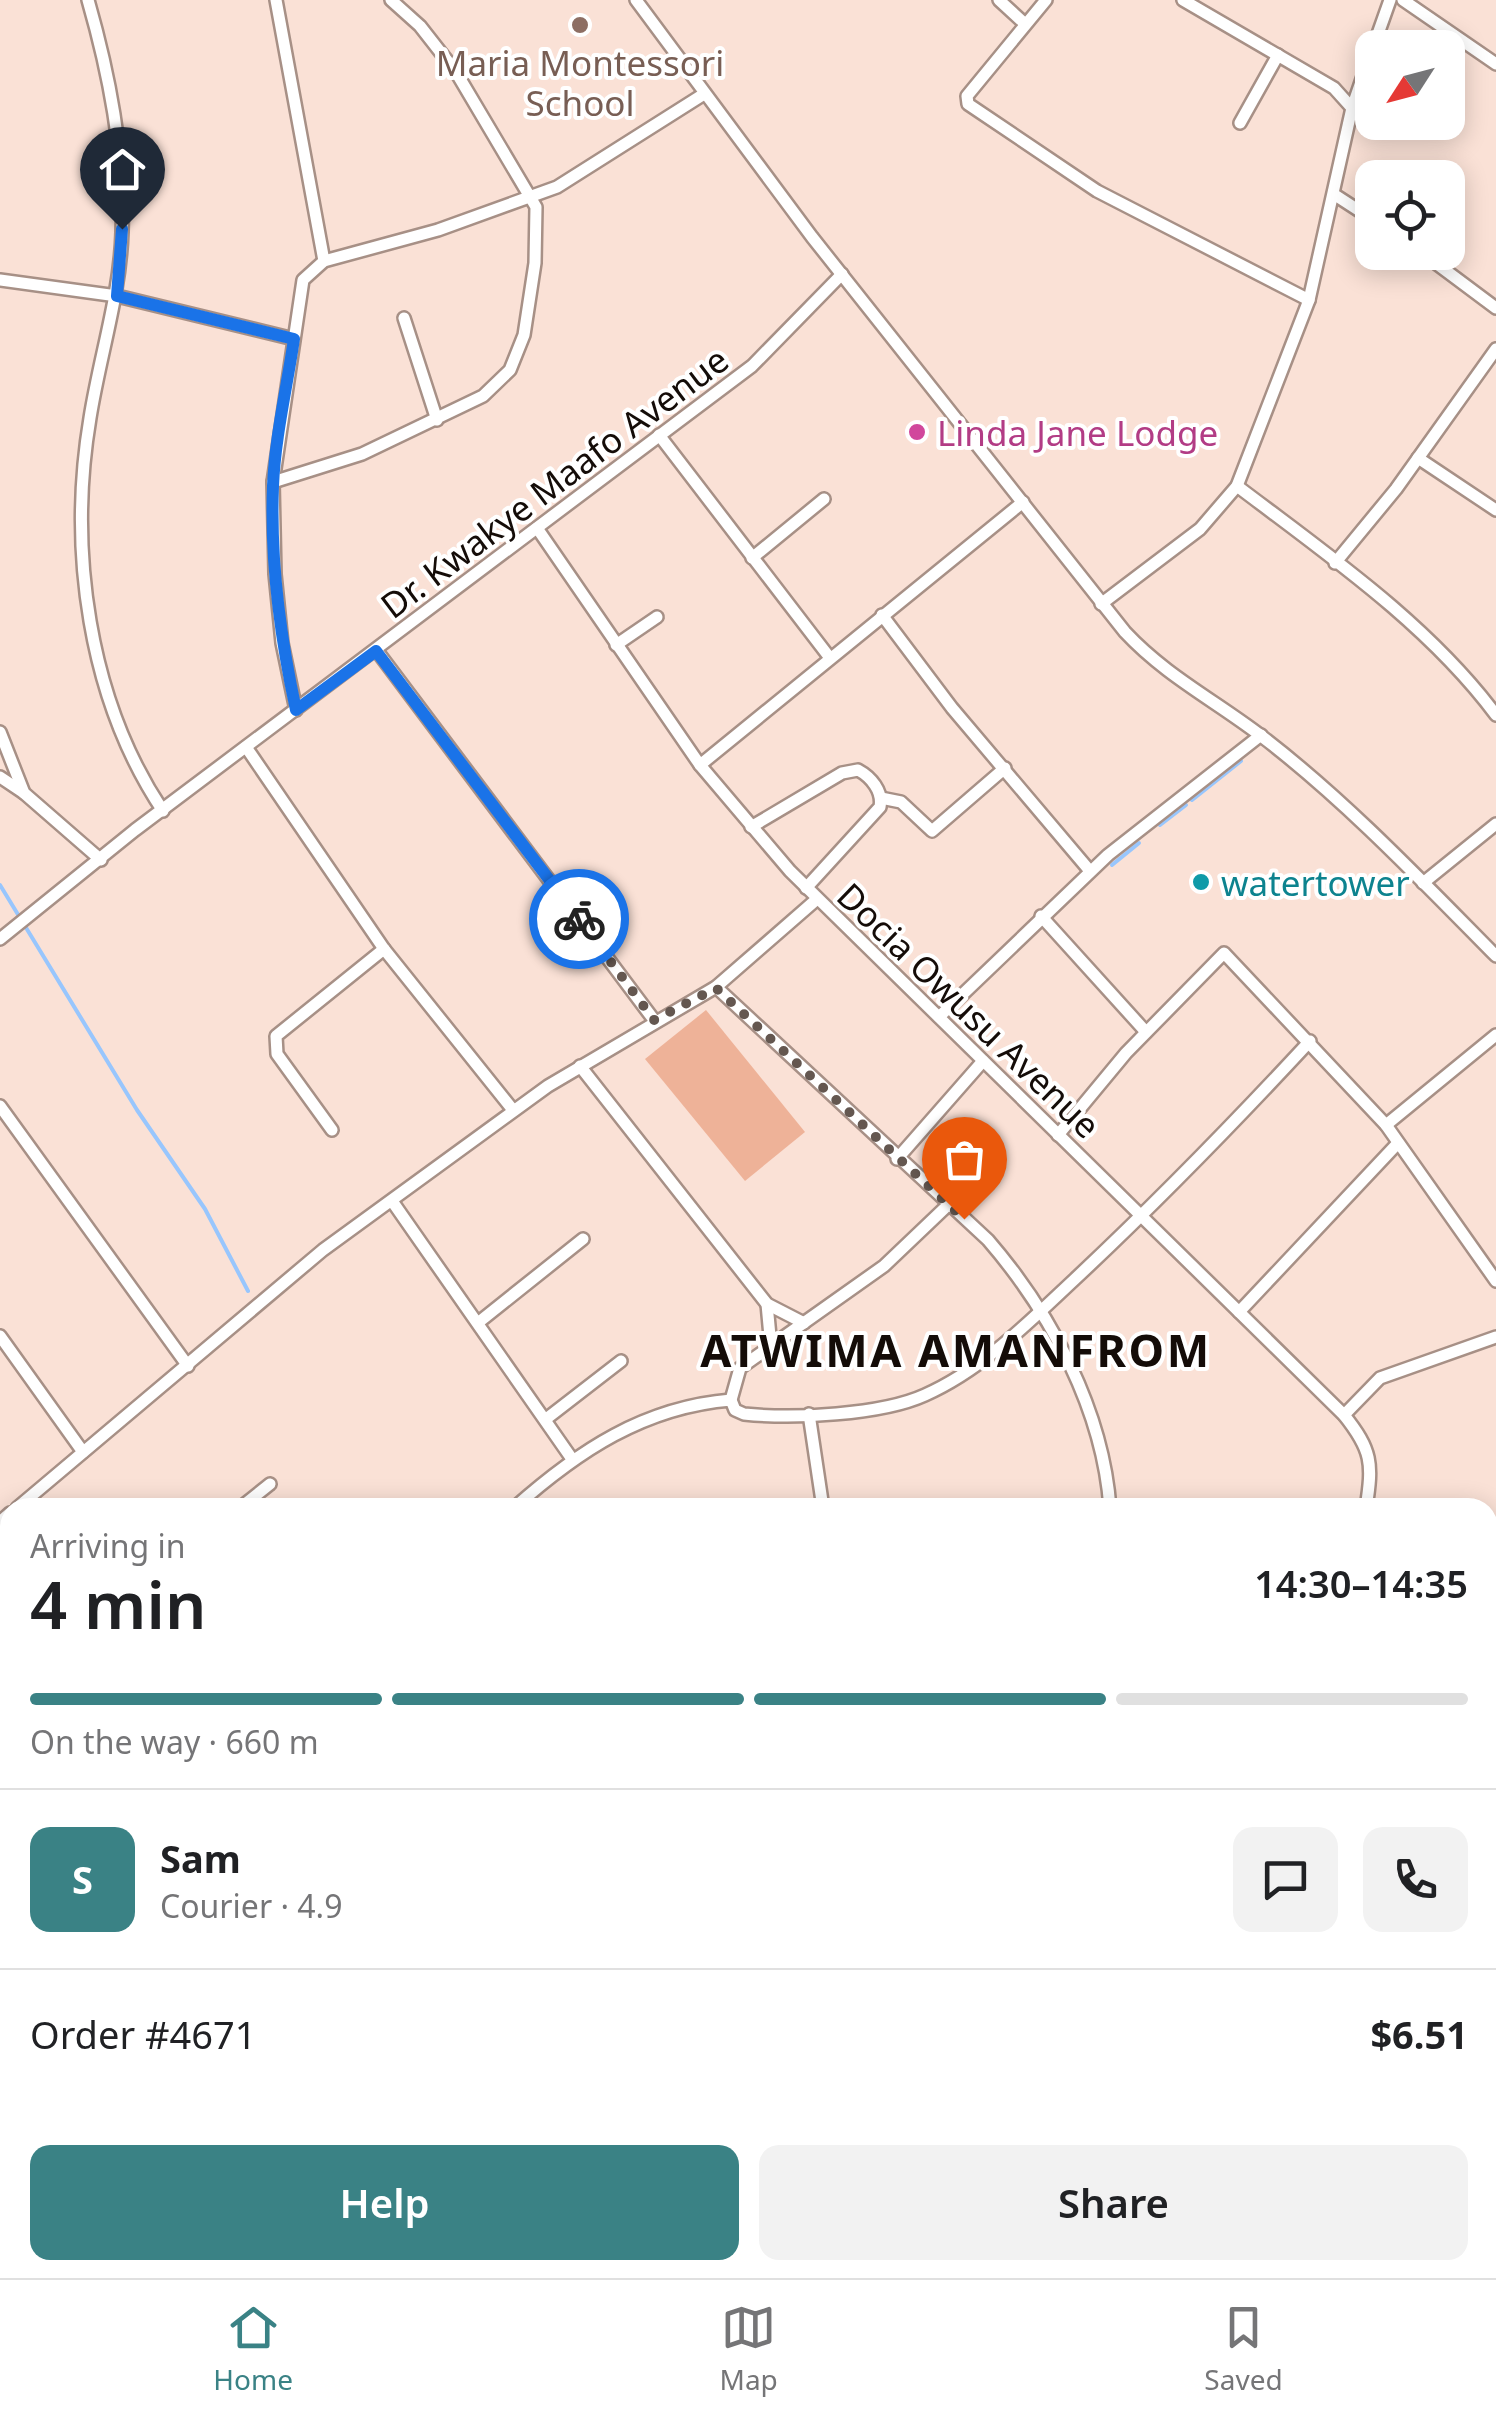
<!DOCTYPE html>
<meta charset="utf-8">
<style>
body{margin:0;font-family:"Noto Sans",sans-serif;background:#f2f2f2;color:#202124;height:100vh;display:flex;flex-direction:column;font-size:38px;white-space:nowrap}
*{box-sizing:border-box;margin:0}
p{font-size:32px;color:#757577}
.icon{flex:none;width:55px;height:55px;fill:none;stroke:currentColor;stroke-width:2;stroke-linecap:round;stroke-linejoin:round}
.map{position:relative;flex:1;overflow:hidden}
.side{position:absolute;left:0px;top:1498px;width:1498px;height:782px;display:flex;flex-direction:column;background:#fff;border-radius:30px 30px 0 0;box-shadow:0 5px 25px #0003}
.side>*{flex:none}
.needle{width:65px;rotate:234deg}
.buttons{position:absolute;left:1355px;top:30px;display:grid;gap:20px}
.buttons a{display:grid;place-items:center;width:110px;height:110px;border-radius:20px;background:#fff;box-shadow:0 5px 25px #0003;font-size:50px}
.pin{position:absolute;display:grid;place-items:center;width:85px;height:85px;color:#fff;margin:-102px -42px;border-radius:50% 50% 50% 0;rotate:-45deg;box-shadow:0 0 10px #0007}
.pin .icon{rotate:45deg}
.courier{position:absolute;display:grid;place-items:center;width:100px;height:100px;margin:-50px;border:8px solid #1a73e8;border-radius:50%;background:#fff;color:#222;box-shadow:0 2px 12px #0007}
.overview em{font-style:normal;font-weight:600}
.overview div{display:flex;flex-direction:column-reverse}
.overview{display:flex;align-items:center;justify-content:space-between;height:170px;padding:0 30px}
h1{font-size:65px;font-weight:600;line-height:75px}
.bar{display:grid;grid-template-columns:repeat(4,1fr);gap:15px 10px;align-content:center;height:120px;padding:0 30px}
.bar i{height:12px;border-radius:8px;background:#e0e0e0}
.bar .on{background:#3a8285}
.bar p{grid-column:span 4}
.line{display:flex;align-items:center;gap:25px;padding:0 30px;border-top:2px solid #e0e0e0}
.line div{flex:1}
.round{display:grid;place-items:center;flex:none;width:105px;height:105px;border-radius:20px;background:#f2f2f2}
.action{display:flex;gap:20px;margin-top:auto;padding:20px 30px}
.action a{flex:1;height:115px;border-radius:20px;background:#3a8285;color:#fff;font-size:40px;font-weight:600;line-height:115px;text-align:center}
.action a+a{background:#f2f2f2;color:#202124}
.tabs{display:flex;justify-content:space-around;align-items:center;height:140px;border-top:2px solid #e0e0e0;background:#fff;font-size:28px;color:#757577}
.tabs a{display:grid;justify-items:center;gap:5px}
.tabs .on{color:#3a8285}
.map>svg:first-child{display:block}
</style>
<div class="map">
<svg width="1496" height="2278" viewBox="0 0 1496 2278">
<rect width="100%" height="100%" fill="#fae1d6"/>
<g fill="#eeb298">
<polygon points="706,1010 805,1132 745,1181 645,1059"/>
<polygon points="1488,2239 1496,2260 1496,2278 1267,2278 1264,2270 1488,2270"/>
</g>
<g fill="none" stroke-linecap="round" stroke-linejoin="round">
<g stroke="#98c6fd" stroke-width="4">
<polyline points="1192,800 1241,761"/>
<polyline points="1160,825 1186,805"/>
<polyline points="1112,865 1139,843"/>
<polyline points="0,885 137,1110 205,1209 248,1291"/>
</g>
<defs>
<g id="minor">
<path d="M88,0C109,73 125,155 122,232C120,296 100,355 90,418C68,549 88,699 163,811"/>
<polyline points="276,0 324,261"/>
<path d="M636,0L812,237L1125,632C1165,675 1214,700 1260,735C1344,799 1421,880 1496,956"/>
<polyline points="999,0 1024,23"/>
<polyline points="1046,0 967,96 968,104 1097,191 1309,300"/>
<polyline points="1183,0 1334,88 1352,108"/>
<polyline points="1403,0 1496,64"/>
<polyline points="1373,48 1390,0"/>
<polyline points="1240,123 1278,55"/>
<polyline points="1335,195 1372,219"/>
<polyline points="1421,252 1496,308"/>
<polyline points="0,280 117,296 294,339"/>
<polyline points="404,318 437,420"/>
<polyline points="659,435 830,658"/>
<polyline points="1418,458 1496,510"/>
<polyline points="273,482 362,454 483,396 510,370 524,335 535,263 536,207 456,72 420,26 391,0"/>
<path d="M1237,486C1328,555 1428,624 1496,715"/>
<path d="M537,528L700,765L790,871L1344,1415C1372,1450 1373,1463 1366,1508"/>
<polyline points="752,558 824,499"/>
<polyline points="1335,563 1396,489 1496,349"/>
<polyline points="1101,604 1200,529 1237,486 1309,300 1352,108 1372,50"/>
<polyline points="882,615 952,708 1090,871"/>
<polyline points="616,645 657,617"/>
<polyline points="377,651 654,1020"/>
<polyline points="296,710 282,643 275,574 273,482 303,280 324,261 438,230 557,187 704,94"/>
<polyline points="0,732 24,793 101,860"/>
<polyline points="246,747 384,949 513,1110"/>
<polyline points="700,765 1023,502"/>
<polyline points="0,777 24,793"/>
<polyline points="881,798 901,802 932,831 1005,768"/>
<path d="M751,827L842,773L858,770C871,777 883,791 880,807L806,888"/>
<polyline points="1423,883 1496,824"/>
<polyline points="1041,916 1146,1032"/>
<polyline points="0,939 135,830 752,366 842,274"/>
<path d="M716,987L988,1240C1051,1313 1103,1410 1110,1508"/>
<polyline points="939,1017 1108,855 1261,735"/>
<polyline points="580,1066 767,1304 804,1323"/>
<polyline points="0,1106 188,1366"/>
<polyline points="1386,1125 1496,1035"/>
<polyline points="332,1130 277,1054 276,1036 384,949"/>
<polyline points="1058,1135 1126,1053 1224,953 1386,1125 1496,1281"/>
<polyline points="897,1159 983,1061"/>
<polyline points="392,1201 572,1459"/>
<polyline points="767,1304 771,1347"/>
<polyline points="1239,1312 1398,1143"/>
<polyline points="479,1322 583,1239"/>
<polyline points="0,1336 83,1452"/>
<polyline points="731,1400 740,1368 884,1266 948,1205"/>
<polyline points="809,1414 823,1508"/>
<polyline points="1344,1415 1380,1378 1496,1337"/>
<polyline points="546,1419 621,1361"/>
<polyline points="17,1508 323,1250 548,1086 716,987 817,899"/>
<polyline points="240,1508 270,1484"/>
<path d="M514,1508C578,1451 644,1407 731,1400L735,1410L744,1414C793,1419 881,1415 925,1395C982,1370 1030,1321 1075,1279C1156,1203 1234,1123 1310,1041"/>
<polyline points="0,1522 10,1513"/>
<polyline points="1488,1542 1496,1540"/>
<polyline points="0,1653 10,1664"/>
<polyline points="0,1708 10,1700"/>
<polyline points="1488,1728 1496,1746"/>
<polyline points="0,1879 10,1874"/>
<polyline points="1488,1969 1496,1955"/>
<polyline points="1488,2221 1496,2236"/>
<polyline points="768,2270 770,2278"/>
<polyline points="306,2278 307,2270"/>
</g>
<g id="tertiary">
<polyline points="1488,1580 1496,1584"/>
<polyline points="0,2080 10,2070"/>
</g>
</defs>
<use href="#minor" stroke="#a79086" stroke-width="16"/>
<use href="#tertiary" stroke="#a79086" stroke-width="20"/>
<use href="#minor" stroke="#fff" stroke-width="11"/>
<use href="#tertiary" stroke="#fff" stroke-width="15"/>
</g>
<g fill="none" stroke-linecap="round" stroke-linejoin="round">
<polyline stroke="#645750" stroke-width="10" stroke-dasharray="0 18" points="579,919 654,1020 716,988 964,1219"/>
<path stroke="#1a73e8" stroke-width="12" d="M122,229L117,296L294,339C287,387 275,437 273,486C270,561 280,636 296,710L376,651L579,919"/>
</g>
<circle fill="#8d6e63" stroke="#fff" stroke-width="4" cx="580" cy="25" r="10"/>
<circle fill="#d1479c" stroke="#fff" stroke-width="4" cx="917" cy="432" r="10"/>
<circle fill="#0f9aa8" stroke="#fff" stroke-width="4" cx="1201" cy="882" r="10"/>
<g text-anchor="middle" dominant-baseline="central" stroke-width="8" stroke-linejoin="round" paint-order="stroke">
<g font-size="35" fill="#785e54" stroke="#fff">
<text x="580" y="62">Maria Montessori<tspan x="580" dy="40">School</tspan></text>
</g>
<g font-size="35" fill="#b23c85" stroke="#fff" text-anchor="start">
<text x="937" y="432">Linda Jane Lodge</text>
</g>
<g font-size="35" fill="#140c08" stroke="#fff">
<text transform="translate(554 482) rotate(-37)">Dr. Kwakye Maafo Avenue</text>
<text transform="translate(969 1010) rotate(44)">Docia Owusu Avenue</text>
</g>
<g font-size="35" fill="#0d838f" stroke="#fff" text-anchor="start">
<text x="1221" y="882">watertower</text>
</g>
<g font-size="45" font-weight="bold" letter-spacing="2.5" fill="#140c08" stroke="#fff">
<text x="956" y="1349">ATWIMA AMANFROM</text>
</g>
</g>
</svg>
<div class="buttons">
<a><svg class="needle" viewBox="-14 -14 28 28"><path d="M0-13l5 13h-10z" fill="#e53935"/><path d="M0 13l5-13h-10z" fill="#757577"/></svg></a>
<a><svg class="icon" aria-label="locate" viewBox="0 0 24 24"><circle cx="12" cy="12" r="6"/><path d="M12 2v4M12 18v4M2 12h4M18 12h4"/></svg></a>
</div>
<div class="pin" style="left:964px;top:1219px;background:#ea580c"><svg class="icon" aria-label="bag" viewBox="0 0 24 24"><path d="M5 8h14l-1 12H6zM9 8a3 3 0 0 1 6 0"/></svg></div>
<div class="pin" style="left:122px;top:229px;background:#1f2937"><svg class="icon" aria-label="home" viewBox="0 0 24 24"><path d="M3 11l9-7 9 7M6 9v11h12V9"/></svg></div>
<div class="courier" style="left:579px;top:919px"><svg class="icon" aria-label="bike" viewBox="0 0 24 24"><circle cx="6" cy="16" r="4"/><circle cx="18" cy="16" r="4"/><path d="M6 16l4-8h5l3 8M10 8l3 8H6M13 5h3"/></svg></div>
<section class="side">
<div class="overview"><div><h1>4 min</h1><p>Arriving in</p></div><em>14:30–14:35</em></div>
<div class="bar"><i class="on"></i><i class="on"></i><i class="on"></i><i></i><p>On the way · 660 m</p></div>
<div class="line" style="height:180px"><b class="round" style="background:#3a8285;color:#fff">S</b><div><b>Sam</b><p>Courier · 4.9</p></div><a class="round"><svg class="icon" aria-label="chat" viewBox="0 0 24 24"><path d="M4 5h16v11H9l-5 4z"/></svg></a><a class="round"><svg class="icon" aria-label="phone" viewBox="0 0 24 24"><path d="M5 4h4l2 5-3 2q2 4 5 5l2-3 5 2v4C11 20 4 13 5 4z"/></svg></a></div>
<div class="line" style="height:130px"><div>Order #4671</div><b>$6.51</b></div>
<div class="action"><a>Help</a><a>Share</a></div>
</section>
</div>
<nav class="tabs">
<a class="on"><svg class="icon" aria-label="home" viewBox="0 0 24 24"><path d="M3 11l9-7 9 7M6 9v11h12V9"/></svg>Home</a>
<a><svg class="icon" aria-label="map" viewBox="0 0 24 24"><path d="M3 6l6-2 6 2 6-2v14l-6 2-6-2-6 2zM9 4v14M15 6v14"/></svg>Map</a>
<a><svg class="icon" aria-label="saved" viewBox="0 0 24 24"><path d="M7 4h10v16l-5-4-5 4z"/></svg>Saved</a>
</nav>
